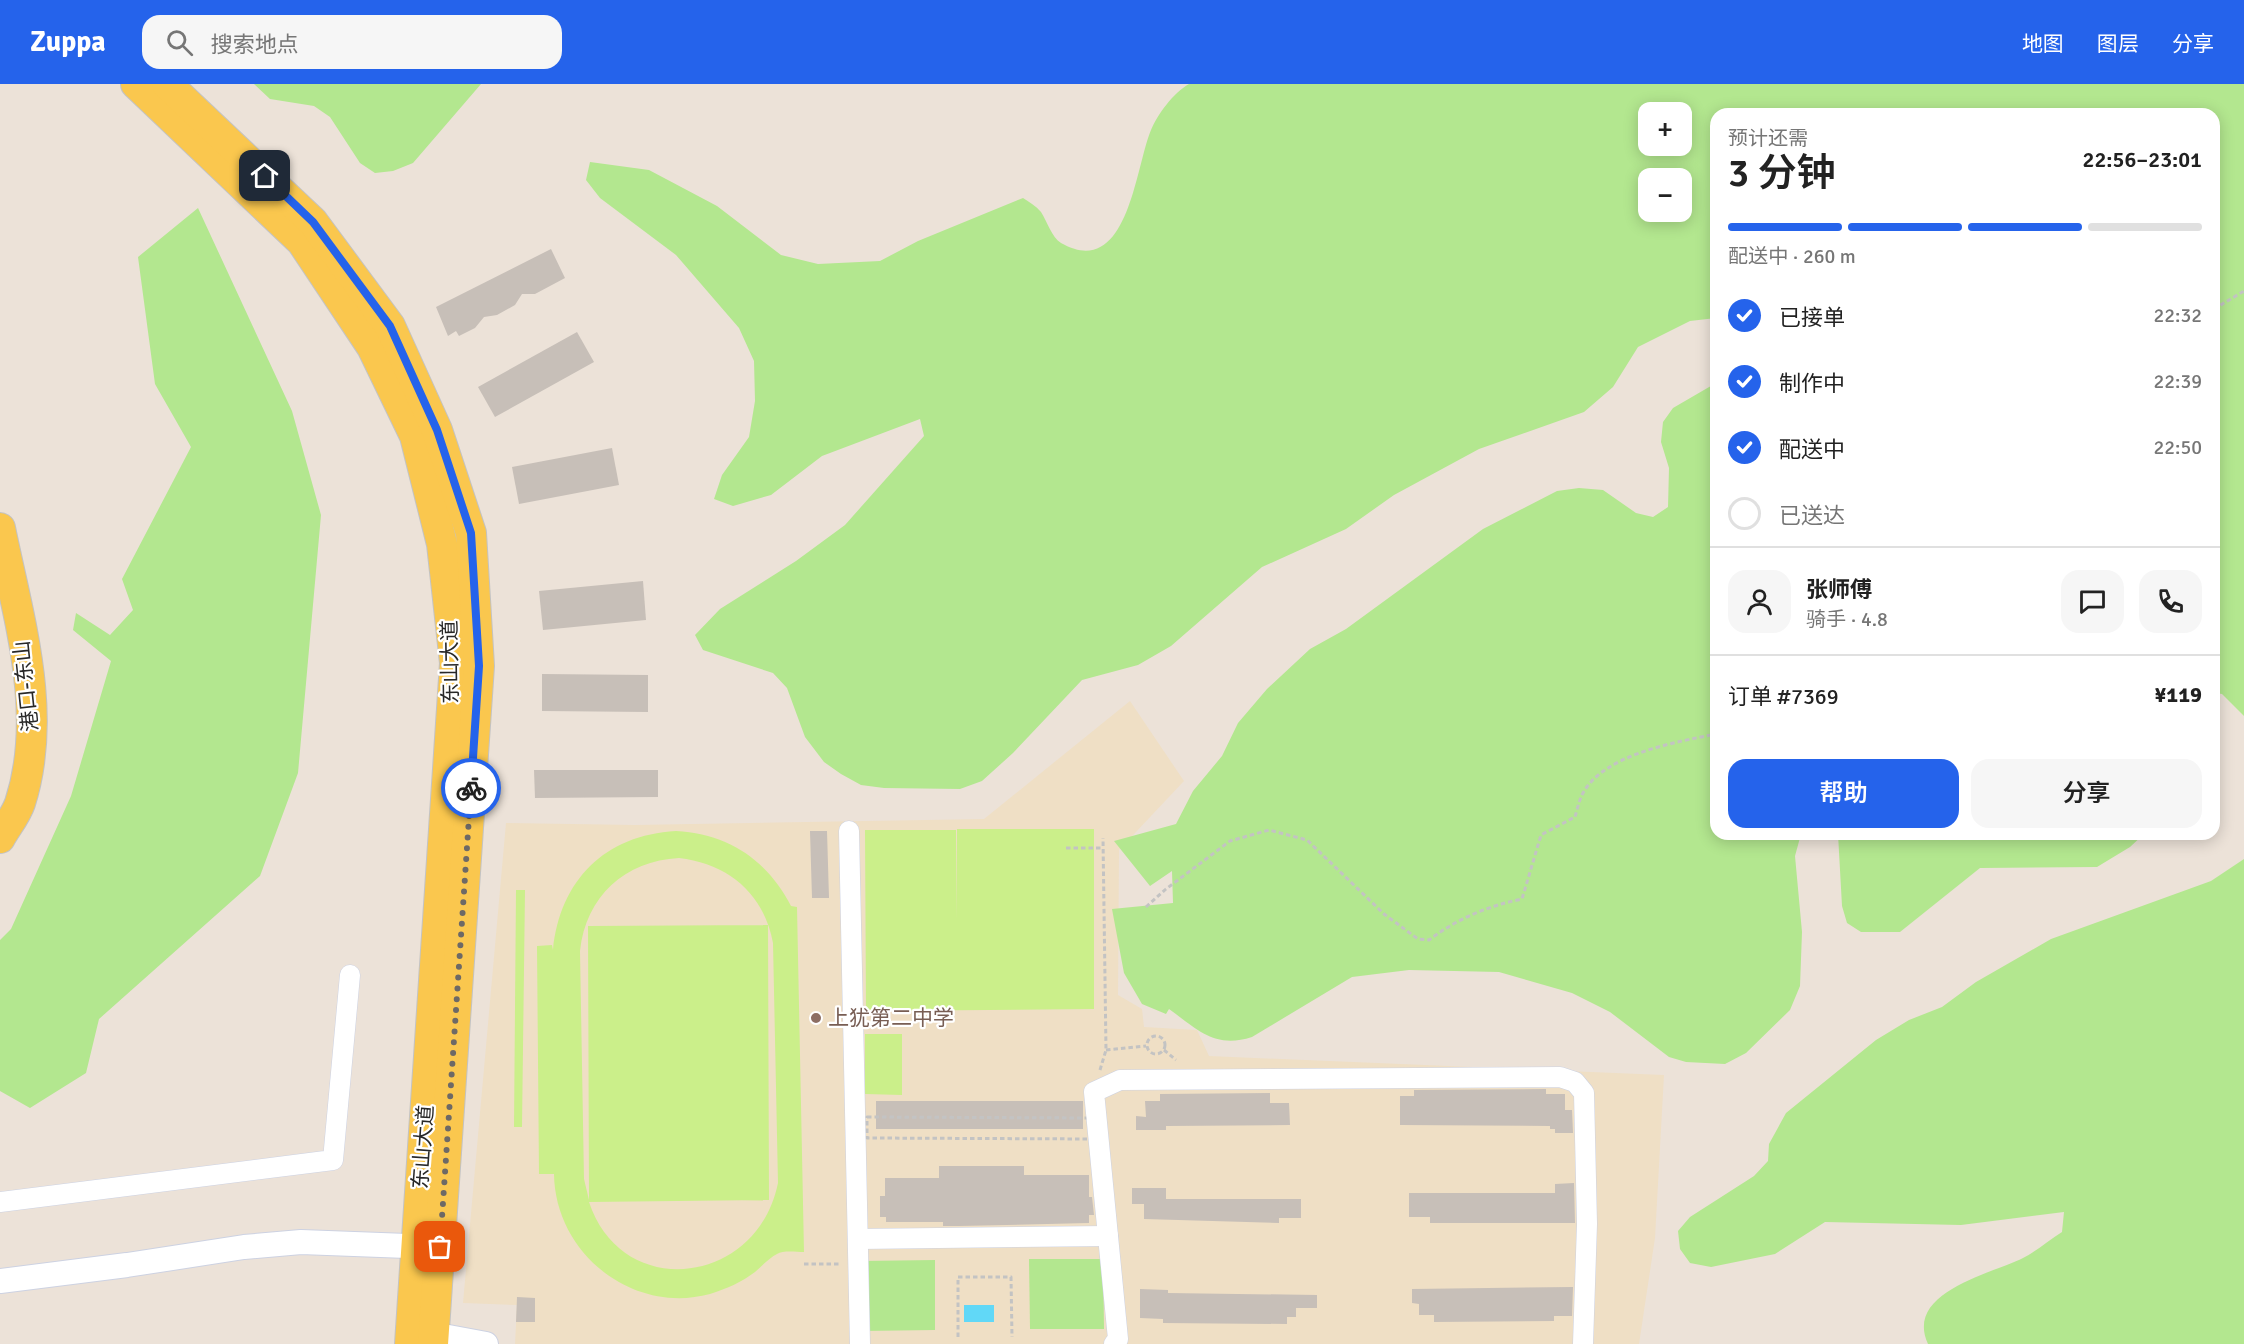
<!DOCTYPE html>
<html lang="zh">
<meta charset="utf-8">
<style>
body{margin:0;font-family:Signika,"Noto Sans SC",sans-serif;background:#f6f6f6;color:#222;height:100vh;display:flex;flex-direction:column;font-size:22px;white-space:nowrap}
*{box-sizing:border-box;margin:0}
p{font-size:20px;color:#767676}
.icon{flex:none;width:33px;height:33px;fill:none;stroke:currentColor;stroke-width:2;stroke-linecap:round;stroke-linejoin:round}
.map{position:relative;flex:1;overflow:hidden}
.drawer{position:absolute;left:1710px;top:24px;width:510px;height:732px;display:flex;flex-direction:column;background:#fff;border-radius:18px;box-shadow:0 3px 15px #0003}
.drawer>*{flex:none}
.buttons{position:absolute;left:1638px;top:18px;display:grid;gap:12px}
.buttons a{display:grid;place-items:center;width:54px;height:54px;border-radius:12px;background:#fff;box-shadow:0 3px 15px #0003;font-size:30px}
.pin{position:absolute;display:grid;place-items:center;width:51px;height:51px;color:#fff;margin:-26px;border-radius:12px;box-shadow:0 3px 9px #0006}
.courier{position:absolute;display:grid;place-items:center;width:60px;height:60px;margin:-30px;border:4px solid #2563eb;border-radius:50%;background:#fff;color:#222;box-shadow:0 2px 8px #0007}
.summary em{font-style:normal;font-weight:600}
.summary div{display:flex;flex-direction:column-reverse}
.summary{display:flex;align-items:center;justify-content:space-between;height:102px;padding:0 18px}
h1{font-size:39px;font-weight:600;line-height:45px}
.bar{display:grid;grid-template-columns:repeat(4,1fr);gap:9px 6px;align-content:center;height:72px;padding:0 18px}
.bar i{height:8px;border-radius:4px;background:#e0e0e0}
.bar .current{background:#2563eb}
.bar p{grid-column:span 4}
.line{display:flex;align-items:center;gap:15px;padding:0 18px;border-top:2px solid #e0e0e0}
.line div{flex:1}
.round{display:grid;place-items:center;flex:none;width:63px;height:63px;border-radius:18px;background:#f6f6f6}
ol{padding:0 18px;list-style:none}
li{display:flex;align-items:center;gap:18px;height:66px}
li p{margin-inline-start:auto}
li .icon{padding:6px;border-radius:50%;background:#2563eb;color:#fff;stroke-width:4}
li:last-child{color:#767676}
li i{width:33px;height:33px;border:3px solid #e0e0e0;border-radius:50%}
.cta{display:flex;gap:12px;margin-top:auto;padding:12px 18px}
.cta a{flex:1;height:69px;border-radius:18px;background:#2563eb;color:#fff;font-size:24px;font-weight:600;line-height:69px;text-align:center}
.cta a+a{background:#f6f6f6;color:#222}
header{display:flex;align-items:center;gap:36px;box-sizing:border-box;height:84px;padding:0 30px;background:#2563eb;color:#fff}
header strong{font-size:28px}
nav{display:flex;gap:33px;margin-inline-start:auto;font-size:21px}
.search{width:420px;height:54px;background:#f6f6f6;display:flex;align-items:center;gap:15px;box-sizing:border-box;padding:0 21px;border-radius:18px;color:#767676;font-size:22px}
.map>svg:first-child{display:block}
</style>
<header>
<strong>Zuppa</strong>
<div class="search"><svg class="icon" aria-label="search" viewBox="0 0 24 24"><circle cx="10" cy="10" r="6"/><path d="M15 15l6 6"/></svg>搜索地点</div>
<nav><a>地图</a><a>图层</a><a>分享</a></nav>
</header>
<div class="map">
<svg width="2244" height="1260" viewBox="0 0 2244 1260">
<rect width="100%" height="100%" fill="#ece2d8"/>
<polygon fill="#efdfc5" points="1130,617 1184,697 1119,766 1118,911 1142,925 1144,943 1197,946 1209,972 1664,991 1655,1154 1639,1260 515,1260 517,1221 463,1219 506,739 635,741 984,735"/>
<g fill="#b3e78f" fill-rule="evenodd">
<polygon points="254,0 481,0 413,79 393,87 375,89 360,79 330,33 314,22 270,15"/>
<path d="M1189,0H2244V632L2222,610L2214,609V30H1716V234L1690,237L1638,263L1613,303L1584,328L1479,365L1394,411L1346,445L1262,483L1171,562L1138,581L1082,596L1013,669L982,697L960,705L884,704L861,701L841,690L824,678L805,653L787,604L773,589L703,566L695,551L720,525L796,477L845,441L924,352L920,335L822,372L771,411L733,422L714,415L722,391L749,353L755,317L754,277L739,244L676,171L600,114L586,96L590,78L649,86L717,122L781,171L818,180L880,177L918,157L1023,114C1029,118 1036,122 1041,128C1047,137 1052,154 1061,159C1128,197 1135,84 1151,46C1158,30 1173,9 1189,0ZM1648,28H1682V62H1648ZM1648,94H1682V128H1648Z"/>
<polygon points="198,124 292,327 321,431 298,689 260,792 99,935 86,989 30,1024 0,1007 0,856 11,845 71,712 111,577 73,546 76,529 110,551 133,526 122,495 191,363 155,300 138,173"/>
<path d="M1716,299V750H1801L1795,772L1802,848L1800,902L1790,926L1746,969L1725,980L1686,978L1669,973L1610,928L1572,909L1499,888L1409,886L1352,893L1252,953C1215,965 1198,946 1169,925L1166,930L1142,920L1124,889L1112,825L1173,819L1172,787L1150,802L1114,757L1176,740L1193,707L1222,672L1238,639L1267,605L1310,565L1346,545L1483,445L1557,407L1579,404L1603,406L1636,429L1653,433L1668,423L1669,384L1661,358L1663,338L1673,324Z"/>
<polygon points="1838,750 2144,750 2130,763 2097,783 1980,784 1900,848 1861,848 1847,839 1842,822"/>
<path d="M2244,775V1260H1928C1904,1208 1991,1190 2023,1174C2037,1167 2049,1156 2062,1148L2064,1128L1961,1141L1825,1138L1775,1170L1711,1183L1690,1179L1680,1165L1678,1147L1690,1133L1754,1092L1768,1077L1769,1060L1786,1029L1876,956L1909,936L1942,923L1976,898L2051,855L2211,797Z"/>
<polygon points="1029,1175 1103,1175 1104,1245 1030,1245"/>
<polygon points="935,1176 935,1246 862,1247 861,1177"/>
</g>
<g fill="#cbef8a" fill-rule="evenodd">
<polygon points="957,745 1094,745 1094,925 866,927 865,746 956,746 957,836"/>
<path d="M676,747C729,750 767,776 791,822L797,823L804,1168C796,1168 783,1166 777,1170C769,1174 762,1182 755,1188C742,1198 726,1205 710,1210C632,1231 555,1169 554,1090H539L537,862L552,861L553,866C560,796 605,751 676,747ZM679,774C729,780 764,810 773,859L778,1099C757,1202 622,1218 589,1118L769,1116L768,841L588,842L589,1116L584,1095L580,867C586,812 625,777 679,774Z"/>
<polygon points="516,806 525,806 522,1043 514,1043"/>
<polygon points="902,950 902,1011 865,1010 865,950"/>
</g>
<rect fill="#61d8f7" x="964" y="1221" width="30" height="17"/>
<g fill="#c7bfb8">
<polygon points="551,165 565,194 535,210 522,210 515,221 497,231 484,233 475,244 459,252 456,247 448,252 436,223"/>
<polygon points="577,248 594,278 495,333 478,303"/>
<polygon points="612,364 619,401 519,420 512,383"/>
<polygon points="643,497 646,536 543,546 539,507"/>
<polygon points="542,590 648,591 648,628 542,627"/>
<polygon points="534,686 658,686 658,713 535,714"/>
<polygon points="810,747 827,747 829,814 812,814"/>
<polygon points="1546,1005 1546,1010 1565,1010 1565,1026 1572,1026 1573,1049 1555,1049 1555,1045 1550,1045 1550,1042 1400,1041 1400,1012 1414,1012 1414,1006"/>
<polygon points="1270,1009 1270,1019 1289,1019 1290,1041 1166,1042 1166,1046 1136,1046 1136,1032 1146,1033 1145,1017 1160,1017 1160,1010"/>
<rect x="876" y="1017" width="207" height="28"/>
<polygon points="939,1082 1024,1082 1024,1091 1089,1091 1089,1113 1092,1113 1094,1131 1089,1131 1089,1139 959,1142 943,1142 943,1138 886,1138 886,1133 880,1133 880,1112 885,1112 885,1094 939,1094"/>
<polygon points="1574,1099 1575,1139 1430,1139 1430,1133 1409,1133 1409,1109 1555,1109 1555,1100"/>
<polygon points="1132,1104 1166,1104 1166,1115 1301,1115 1301,1134 1279,1134 1279,1139 1144,1135 1144,1120 1132,1120"/>
<polygon points="1573,1203 1572,1232 1554,1232 1554,1237 1434,1238 1434,1231 1419,1231 1419,1220 1412,1219 1412,1205"/>
<polygon points="1140,1205 1168,1206 1168,1209 1317,1211 1317,1224 1296,1224 1296,1233 1287,1233 1287,1240 1163,1239 1163,1235 1140,1234"/>
<polygon points="517,1213 535,1214 535,1238 516,1238"/>
</g>
<g fill="none" stroke-linecap="round" stroke-linejoin="round">
<defs>
<g id="minor">
<polyline points="849,747 860,1260"/>
<polyline points="0,1118 333,1076 350,891"/>
<polyline points="858,1155 1108,1152"/>
<polyline points="1114,1260 1118,1255 1094,1008 1120,996 1560,993 1575,998 1584,1009 1587,1140 1583,1260"/>
</g>
<g id="tertiary">
<polyline points="0,1197 127,1181 244,1163 301,1158 434,1163"/>
<polyline points="416,1247 486,1260"/>
</g>
<g id="primary">
<polyline points="136,0 302,158 372,263 415,352 442,460 455,579 410,1260"/>
<polyline points="167,0 313,138 390,242 437,346 471,449 479,582 433,1260"/>
<path d="M0,444C18,533 49,629 20,719C16,731 6,743 0,754"/>
</g>
</defs>
<use href="#minor" stroke="#cdd2e2" stroke-width="21"/>
<use href="#tertiary" stroke="#cdd2e2" stroke-width="26"/>
<use href="#primary" stroke="#c3c3c3" stroke-width="32"/>
<g stroke="#c3c3c3" stroke-width="3" stroke-dasharray="4.5 3" stroke-linecap="butt">
<polyline points="2214,225 2244,207"/>
<polyline points="1066,764 1103,764"/>
<path d="M1146,823L1166,805L1230,757L1269,746L1307,756L1384,830L1418,855L1429,856C1457,835 1487,822 1522,815L1541,751L1575,733C1577,726 1579,717 1582,711C1602,670 1677,658 1716,650"/>
<circle cx="1156" cy="961" r="9"/>
<polyline points="1106,966 1146,962"/>
<polyline points="1164,966 1176,976"/>
<polyline points="1100,986 1106,966 1103,754"/>
<polygon points="867,1033 1094,1034 1094,1055 867,1054"/>
<polyline points="804,1180 841,1180"/>
<polyline points="958,1253 958,1193 1011,1193 1012,1253"/>
</g>
<use href="#minor" stroke="#fff" stroke-width="20"/>
<use href="#tertiary" stroke="#fff" stroke-width="24"/>
<use href="#primary" stroke="#fac74e" stroke-width="30"/>
</g>
<g fill="none" stroke-linecap="round" stroke-linejoin="round">
<polyline stroke="#6d6966" stroke-width="6" stroke-dasharray="0 10.8" points="440,1163 471,704"/>
<polyline stroke="#2563eb" stroke-width="8" points="265,92 313,138 390,242 437,346 471,449 479,582 471,704"/>
</g>
<circle fill="#8d6e63" stroke="#fff" stroke-width="2" cx="816" cy="934" r="6"/>
<g text-anchor="middle" dominant-baseline="central" stroke-width="4.5" stroke-linejoin="round" paint-order="stroke">
<g font-size="21" fill="#282828" stroke="#fff">
<text transform="translate(450 578) rotate(-91)">东山大道</text>
<text transform="translate(26 602) rotate(-96)">港口-东山</text>
<text transform="translate(423 1063) rotate(-86)">东山大道</text>
</g>
<g font-size="21" fill="#785e54" stroke="#fff" text-anchor="start">
<text x="828" y="934">上犹第二中学</text>
</g>
</g>
</svg>
<div class="buttons">
<a>+</a>
<a>−</a>
</div>
<div class="pin" style="left:440px;top:1163px;background:#ea580c"><svg class="icon" aria-label="bag" viewBox="0 0 24 24"><path d="M5 8h14l-1 12H6zM9 8a3 3 0 0 1 6 0"/></svg></div>
<div class="pin" style="left:265px;top:92px;background:#1f2937"><svg class="icon" aria-label="home" viewBox="0 0 24 24"><path d="M3 11l9-7 9 7M6 9v11h12V9"/></svg></div>
<div class="courier" style="left:471px;top:704px"><svg class="icon" aria-label="bike" viewBox="0 0 24 24"><circle cx="6" cy="16" r="4"/><circle cx="18" cy="16" r="4"/><path d="M6 16l4-8h5l3 8M10 8l3 8H6M13 5h3"/></svg></div>
<section class="drawer">
<div class="summary"><div><h1>3 分钟</h1><p>预计还需</p></div><em>22:56–23:01</em></div>
<div class="bar"><i class="current"></i><i class="current"></i><i class="current"></i><i></i><p>配送中 · 260 m</p></div>
<ol>
<li><svg class="icon" aria-label="check" viewBox="0 0 24 24"><path d="M5 12l5 5 9-10"/></svg>已接单<p>22:32</p></li>
<li><svg class="icon" aria-label="check" viewBox="0 0 24 24"><path d="M5 12l5 5 9-10"/></svg>制作中<p>22:39</p></li>
<li><svg class="icon" aria-label="check" viewBox="0 0 24 24"><path d="M5 12l5 5 9-10"/></svg>配送中<p>22:50</p></li>
<li><i></i>已送达</li>
</ol>
<div class="line" style="height:108px"><a class="round"><svg class="icon" aria-label="person" viewBox="0 0 24 24"><circle cx="12" cy="8" r="4"/><path d="M4 21q1-7 8-7t8 7"/></svg></a><div><b>张师傅</b><p>骑手 · 4.8</p></div><a class="round"><svg class="icon" aria-label="chat" viewBox="0 0 24 24"><path d="M4 5h16v11H9l-5 4z"/></svg></a><a class="round"><svg class="icon" aria-label="phone" viewBox="0 0 24 24"><path d="M5 4h4l2 5-3 2q2 4 5 5l2-3 5 2v4C11 20 4 13 5 4z"/></svg></a></div>
<div class="line" style="height:78px"><div>订单 #7369</div><b>¥119</b></div>
<div class="cta"><a>帮助</a><a>分享</a></div>
</section>
</div>
